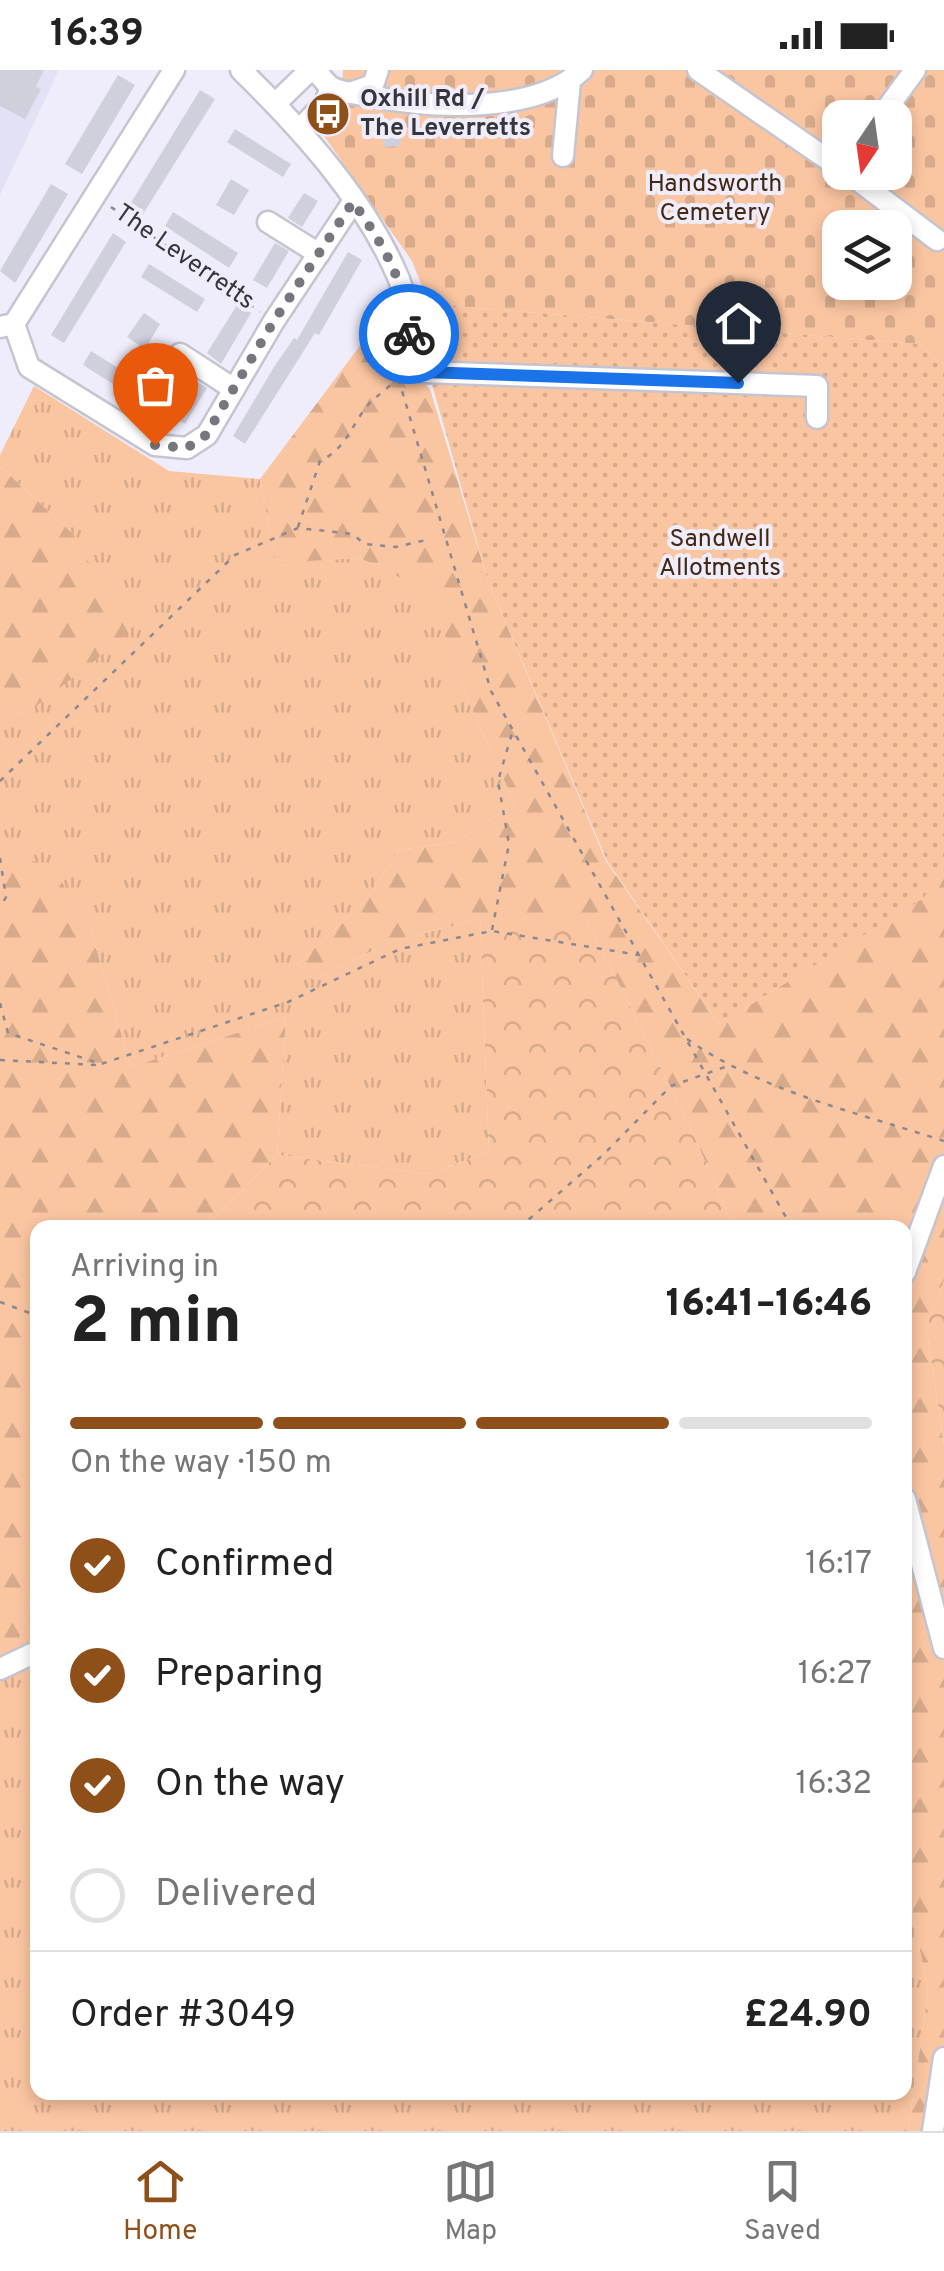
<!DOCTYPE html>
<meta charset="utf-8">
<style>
body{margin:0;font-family:Overpass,sans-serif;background:#f2f2f2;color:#222;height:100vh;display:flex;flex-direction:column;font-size:38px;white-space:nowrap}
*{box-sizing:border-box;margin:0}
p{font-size:32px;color:#767676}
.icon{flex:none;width:55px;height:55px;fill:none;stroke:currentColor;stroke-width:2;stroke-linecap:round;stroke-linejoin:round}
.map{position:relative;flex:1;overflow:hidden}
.drawer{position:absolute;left:30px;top:1150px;width:882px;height:880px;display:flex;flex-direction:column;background:#fff;border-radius:20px;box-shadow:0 5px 15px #0003}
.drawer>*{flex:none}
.needle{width:65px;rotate:193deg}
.tools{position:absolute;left:822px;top:30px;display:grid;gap:20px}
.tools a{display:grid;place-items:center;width:90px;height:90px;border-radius:20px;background:#fff;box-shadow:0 5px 15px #0003;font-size:50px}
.pin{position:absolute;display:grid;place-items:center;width:85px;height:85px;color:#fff;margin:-102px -42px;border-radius:50% 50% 50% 0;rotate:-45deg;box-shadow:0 0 10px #0007}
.pin .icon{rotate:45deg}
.courier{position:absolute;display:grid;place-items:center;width:100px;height:100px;margin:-50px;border:8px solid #1a73e8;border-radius:50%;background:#fff;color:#222;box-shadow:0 2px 12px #0007}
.head em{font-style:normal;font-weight:800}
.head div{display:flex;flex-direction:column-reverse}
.head{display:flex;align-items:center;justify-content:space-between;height:170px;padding:0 40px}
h1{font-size:65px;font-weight:800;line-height:75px}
.bar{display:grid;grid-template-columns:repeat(4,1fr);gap:15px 10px;align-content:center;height:120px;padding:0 40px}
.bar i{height:12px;border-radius:8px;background:#e0e0e0}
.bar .current{background:#8f4f18}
.bar p{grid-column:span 4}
.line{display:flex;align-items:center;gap:25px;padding:0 40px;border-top:2px solid #e0e0e0}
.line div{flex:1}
ol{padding:0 40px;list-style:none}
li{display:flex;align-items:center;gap:30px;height:110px}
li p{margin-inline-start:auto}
li .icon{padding:10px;border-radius:50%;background:#8f4f18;color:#fff;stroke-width:4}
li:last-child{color:#767676}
li i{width:55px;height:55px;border:5px solid #e0e0e0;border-radius:50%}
.status{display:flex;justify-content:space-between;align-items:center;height:70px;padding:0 50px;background:#fff;direction:ltr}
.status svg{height:28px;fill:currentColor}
.tabs{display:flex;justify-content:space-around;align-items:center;height:140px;border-top:2px solid #e0e0e0;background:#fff;font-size:28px;color:#767676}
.tabs a{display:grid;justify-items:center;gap:5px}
.tabs .current{color:#8f4f18}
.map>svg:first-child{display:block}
</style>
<div class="status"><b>16:39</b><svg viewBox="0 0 49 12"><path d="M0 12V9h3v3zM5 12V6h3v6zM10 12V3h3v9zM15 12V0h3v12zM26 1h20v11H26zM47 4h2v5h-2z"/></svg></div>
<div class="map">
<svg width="944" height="2061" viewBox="0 0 944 2061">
<defs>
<pattern id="grass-tufts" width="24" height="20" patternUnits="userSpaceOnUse" patternTransform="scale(2.5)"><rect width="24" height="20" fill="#fac5a1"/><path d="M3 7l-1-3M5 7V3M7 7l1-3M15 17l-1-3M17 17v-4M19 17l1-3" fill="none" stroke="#d7aa8b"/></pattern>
<pattern id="forest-firs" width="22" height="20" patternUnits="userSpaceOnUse" patternTransform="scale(2.5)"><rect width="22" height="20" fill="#fac5a1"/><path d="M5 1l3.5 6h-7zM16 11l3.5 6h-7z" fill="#d7aa8b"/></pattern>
<pattern id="cemetery-stones" width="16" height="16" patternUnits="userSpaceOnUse" patternTransform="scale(2.5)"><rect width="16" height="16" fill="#fac5a1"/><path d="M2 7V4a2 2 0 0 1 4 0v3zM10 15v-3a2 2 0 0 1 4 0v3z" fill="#d7aa8b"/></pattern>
<pattern id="park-crowns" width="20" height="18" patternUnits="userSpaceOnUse" patternTransform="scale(2.5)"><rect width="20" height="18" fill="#fac5a1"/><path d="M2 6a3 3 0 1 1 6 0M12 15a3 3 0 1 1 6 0" fill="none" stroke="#d7aa8b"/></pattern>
<pattern id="garden-dots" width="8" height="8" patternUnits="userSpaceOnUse" patternTransform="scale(2.5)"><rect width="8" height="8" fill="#fac5a1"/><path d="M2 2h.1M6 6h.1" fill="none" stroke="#d7aa8b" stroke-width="1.8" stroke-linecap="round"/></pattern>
</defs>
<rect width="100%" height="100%" fill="#efedfb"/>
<polygon fill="#e3e1f5" points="0,0 59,0 0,125"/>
<g fill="url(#grass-tufts)">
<polygon points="34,316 169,401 260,409 276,492 360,488 430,521 465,624 515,734 455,772 399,780 365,831 297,894 314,910 392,871 480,849 489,1082 428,1104 277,1085 286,947 131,997 91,861 52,797 0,783 0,649 35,637 73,464 0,396 0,385"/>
<polygon points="37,1499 38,2022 905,2022 905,1802 928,1922 908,2061 0,2061 0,1581 22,1561"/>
</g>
<g fill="url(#forest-firs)">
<polygon points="392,233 393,282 430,319 488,511 606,791 719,954 923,828 944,790 944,1211 926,1256 944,1375 944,2061 908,2061 928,1922 905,1802 905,1158 733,1157 689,1054 586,849 480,849 392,871 314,910 297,894 365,831 399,780 455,772 515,734 465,624 430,522 360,488 276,493 260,409"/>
<polygon points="0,396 73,464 129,564 35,637 0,649"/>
<polygon points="0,783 52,796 91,861 131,997 286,947 277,1085 206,1157 38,1158 37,1499 22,1562 0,1581"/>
</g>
<path fill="url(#cemetery-stones)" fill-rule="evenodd" d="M343,0H944V295L918,274L429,234L412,191L317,56L340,36ZM840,48H895V102H840ZM840,158H895V212H840Z"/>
<g fill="url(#park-crowns)">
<polygon points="480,849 586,849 689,1054 733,1157 206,1157 277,1085 428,1104 489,1082"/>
<polygon points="944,1211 944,1374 926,1256"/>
</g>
<polygon fill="url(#garden-dots)" points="429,234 918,274 944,295 944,790 924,828 719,954 607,791 488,511 423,283"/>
<g fill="#d0cfdc">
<polygon points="0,0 44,0 36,16 41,19 25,49 0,36"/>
<polygon points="118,5 135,15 82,104 65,94"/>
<polygon points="200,20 215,29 143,144 129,136"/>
<polygon points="399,50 401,76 384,77 382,51"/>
<polygon points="235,59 291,94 283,107 227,72"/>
<polygon points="231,109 249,120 234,145 216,135"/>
<polygon points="51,114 68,124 15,213 0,201"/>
<polygon points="304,123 318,131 302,157 288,148"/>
<polygon points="173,142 238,183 229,198 165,156"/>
<polygon points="113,163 126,172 64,273 51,265"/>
<polygon points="275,173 289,181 267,218 253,210"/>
<polygon points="348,182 362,190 319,265 315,263 245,374 233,366 274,297 294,268 297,270"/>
<polygon points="149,194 205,229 197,242 141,207"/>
<polygon points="237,235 251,243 221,294 207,283"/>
<polygon points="144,243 160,254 145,279 127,267"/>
<polygon points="91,281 157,322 148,336 83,295"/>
<polygon points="193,309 207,318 185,354 171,346"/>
</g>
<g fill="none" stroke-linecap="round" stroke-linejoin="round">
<defs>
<g id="minor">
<path d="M241,0C301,59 365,129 398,207C412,239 403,274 423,302L817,316V348"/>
<path d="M315,0C320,5 326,14 331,17C341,23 359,24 370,26C430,38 534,45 582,0"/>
<polyline points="698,0 840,98"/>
<polyline points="353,22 373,15 378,0"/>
<polyline points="275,34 310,0"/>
<polyline points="880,48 915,0"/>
<polyline points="300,59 325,33 331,17"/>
<polyline points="563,86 570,11"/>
<polyline points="847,102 937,170"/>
<polyline points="268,152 319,184"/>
<polyline points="14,254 29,297 155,375 187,378 207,365 274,251 353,132"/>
<polyline points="0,257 14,254 174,0"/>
<polyline points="180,284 234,319"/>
<polyline points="905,1202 944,1096"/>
<polyline points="905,1429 944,1578"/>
<polyline points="0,1599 38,1581"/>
<polyline points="933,2061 944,1988"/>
</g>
</defs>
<use href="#minor" stroke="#c5c4d1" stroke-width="25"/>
<g stroke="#8a8992" stroke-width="2.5" stroke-dasharray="5 8" stroke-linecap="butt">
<polyline points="111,137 260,242"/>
<polyline points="402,298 397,304 491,621 792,1158"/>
<path d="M298,457L320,391C347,378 350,357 368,335C377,324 387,322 396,307"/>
<polyline points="0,711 235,485 298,458 353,464 364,474 396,477 426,470"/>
<polyline points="0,788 6,827 0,838"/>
<polyline points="492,860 509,774 498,711 512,663"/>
<polyline points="0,933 8,963 101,994 288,932 400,879 492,861 639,885"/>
<path d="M687,969C763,1022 856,1042 944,1071"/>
<polyline points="0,990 98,995"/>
<polyline points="519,1158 604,1084 671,1016 725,997"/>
<polyline points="0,1232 38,1246"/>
</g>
<use href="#minor" stroke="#fff" stroke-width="20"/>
</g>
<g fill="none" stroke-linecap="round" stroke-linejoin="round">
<path stroke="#77757e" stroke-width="10" stroke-dasharray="0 18" d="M155,375L187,378L206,365L274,251L353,132C383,174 406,212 409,264"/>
<polyline stroke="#1a73e8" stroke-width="12" points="409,264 411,284 423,302 738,313"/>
</g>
<defs>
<symbol id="bus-disc" viewBox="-11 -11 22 22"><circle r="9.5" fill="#8f4f18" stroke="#efedfb"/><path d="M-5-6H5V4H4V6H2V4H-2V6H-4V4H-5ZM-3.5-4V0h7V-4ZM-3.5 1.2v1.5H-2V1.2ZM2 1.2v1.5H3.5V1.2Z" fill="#fff"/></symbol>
</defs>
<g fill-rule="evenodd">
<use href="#bus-disc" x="303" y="19" width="50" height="50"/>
</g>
<g text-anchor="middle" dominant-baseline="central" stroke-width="8" stroke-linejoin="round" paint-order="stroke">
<g font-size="25" font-weight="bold" fill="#36353a" stroke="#efedfb" text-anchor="start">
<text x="360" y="30">Oxhill Rd /<tspan x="360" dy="29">The Leverretts</tspan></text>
</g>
<g font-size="25" fill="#452811" stroke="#efedfb">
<text x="715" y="115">Handsworth<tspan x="715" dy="29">Cemetery</tspan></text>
<text x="720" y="470">Sandwell<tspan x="720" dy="29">Allotments</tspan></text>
</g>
<g font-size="25" fill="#36353a" stroke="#efedfb">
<text transform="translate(184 188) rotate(35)">The Leverretts</text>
</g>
</g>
</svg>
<div class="tools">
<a><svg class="needle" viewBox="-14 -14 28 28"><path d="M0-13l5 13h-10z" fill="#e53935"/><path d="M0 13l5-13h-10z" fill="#767676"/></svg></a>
<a><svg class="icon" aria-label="layers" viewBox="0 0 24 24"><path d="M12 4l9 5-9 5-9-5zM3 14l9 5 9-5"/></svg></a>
</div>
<div class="pin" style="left:155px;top:375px;background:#ea580c"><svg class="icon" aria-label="bag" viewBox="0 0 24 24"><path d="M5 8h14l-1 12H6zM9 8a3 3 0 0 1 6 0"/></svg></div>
<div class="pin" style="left:738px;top:313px;background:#1f2937"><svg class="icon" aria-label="home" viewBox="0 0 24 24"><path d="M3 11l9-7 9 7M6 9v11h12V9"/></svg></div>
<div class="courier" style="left:409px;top:264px"><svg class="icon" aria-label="bike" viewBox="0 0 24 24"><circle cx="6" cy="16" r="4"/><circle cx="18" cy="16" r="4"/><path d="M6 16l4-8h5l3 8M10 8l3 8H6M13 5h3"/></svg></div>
<section class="drawer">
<div class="head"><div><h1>2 min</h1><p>Arriving in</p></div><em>16:41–16:46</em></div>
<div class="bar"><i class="current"></i><i class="current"></i><i class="current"></i><i></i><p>On the way · 150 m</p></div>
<ol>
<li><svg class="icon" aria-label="check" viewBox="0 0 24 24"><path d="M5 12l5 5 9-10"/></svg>Confirmed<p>16:17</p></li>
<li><svg class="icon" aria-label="check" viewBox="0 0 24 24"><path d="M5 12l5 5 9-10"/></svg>Preparing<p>16:27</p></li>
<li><svg class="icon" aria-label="check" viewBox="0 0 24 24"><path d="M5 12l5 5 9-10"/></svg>On the way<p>16:32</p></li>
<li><i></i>Delivered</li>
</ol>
<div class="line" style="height:130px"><div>Order #3049</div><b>£24.90</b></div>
</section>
</div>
<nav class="tabs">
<a class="current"><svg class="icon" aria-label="home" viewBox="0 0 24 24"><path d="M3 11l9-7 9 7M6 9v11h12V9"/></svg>Home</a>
<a><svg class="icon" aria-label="map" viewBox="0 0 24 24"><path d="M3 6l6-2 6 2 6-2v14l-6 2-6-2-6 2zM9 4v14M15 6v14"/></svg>Map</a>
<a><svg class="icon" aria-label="saved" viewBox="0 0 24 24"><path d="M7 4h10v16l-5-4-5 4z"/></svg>Saved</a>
</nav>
